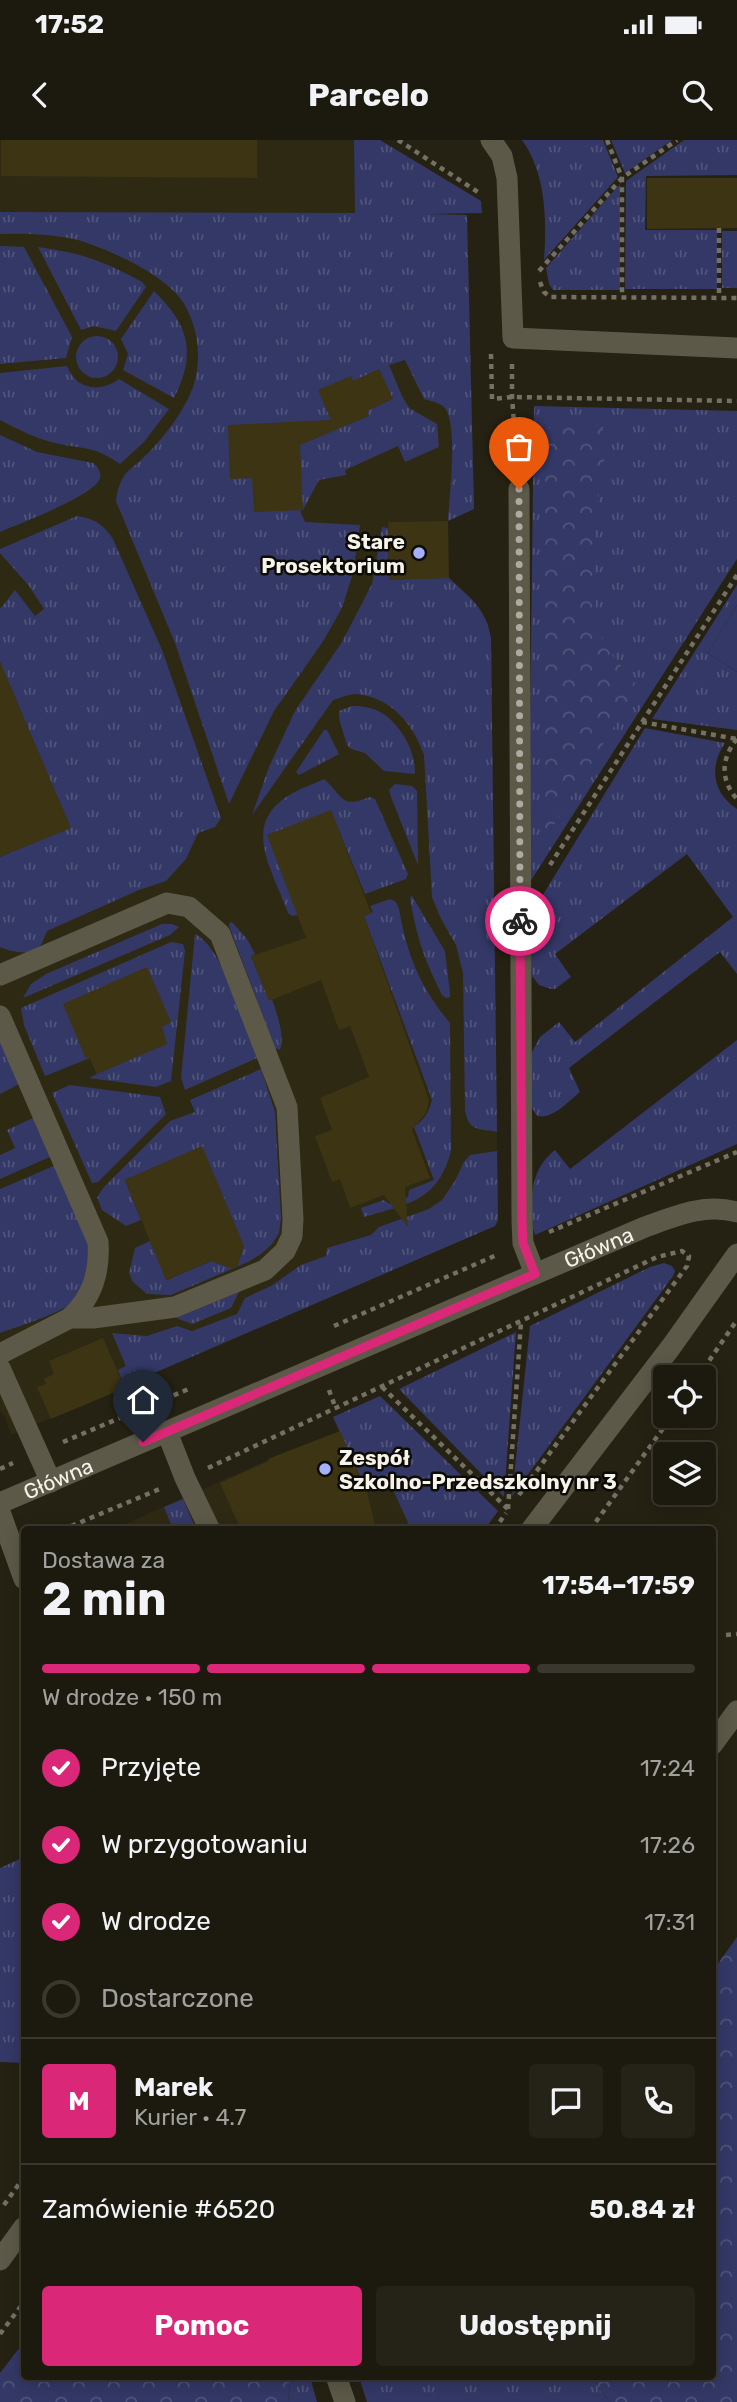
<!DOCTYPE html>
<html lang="pl">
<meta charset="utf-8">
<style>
body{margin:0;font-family:Rubik,sans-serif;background:#252317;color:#f1f3f6;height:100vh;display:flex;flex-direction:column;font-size:26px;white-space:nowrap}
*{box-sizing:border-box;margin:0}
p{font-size:23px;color:#a0a19e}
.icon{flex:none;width:38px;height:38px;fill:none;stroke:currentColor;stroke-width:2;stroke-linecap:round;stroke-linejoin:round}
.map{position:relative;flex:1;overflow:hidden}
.drawer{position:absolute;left:21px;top:1386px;width:695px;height:854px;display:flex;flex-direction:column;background:#1c1a0e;border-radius:7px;box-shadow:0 4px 18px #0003,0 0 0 2px #3a382e}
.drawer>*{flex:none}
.tools{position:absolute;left:653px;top:1225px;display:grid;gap:14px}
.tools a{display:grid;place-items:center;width:63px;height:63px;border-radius:7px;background:#1c1a0e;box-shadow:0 4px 18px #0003,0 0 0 2px #3a382e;font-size:35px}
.pin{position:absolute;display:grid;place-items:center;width:60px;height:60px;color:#fff;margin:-72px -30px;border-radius:50% 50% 50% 0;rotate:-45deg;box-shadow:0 0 7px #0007}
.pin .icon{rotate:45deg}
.courier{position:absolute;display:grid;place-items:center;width:70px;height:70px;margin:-35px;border:5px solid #db2777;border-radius:50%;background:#fff;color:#222;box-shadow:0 2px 9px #0007}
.head em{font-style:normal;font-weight:700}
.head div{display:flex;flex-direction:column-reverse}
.head{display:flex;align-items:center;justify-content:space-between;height:119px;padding:0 21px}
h1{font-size:46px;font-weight:700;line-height:52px}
.bar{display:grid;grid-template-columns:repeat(4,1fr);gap:10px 7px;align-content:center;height:84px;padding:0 21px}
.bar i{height:9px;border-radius:5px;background:#3a382e}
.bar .on{background:#db2777}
.bar p{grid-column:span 4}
.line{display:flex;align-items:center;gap:18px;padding:0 21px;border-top:2px solid #3a382e}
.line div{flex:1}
.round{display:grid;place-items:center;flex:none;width:74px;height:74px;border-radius:7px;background:#252317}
ol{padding:0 21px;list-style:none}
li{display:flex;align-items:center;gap:21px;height:77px}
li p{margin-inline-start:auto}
li .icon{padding:7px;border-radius:50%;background:#db2777;color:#fff;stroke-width:4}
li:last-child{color:#a0a19e}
li i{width:38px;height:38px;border:4px solid #3a382e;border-radius:50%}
.action{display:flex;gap:14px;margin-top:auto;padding:14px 21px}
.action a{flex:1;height:80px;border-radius:7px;background:#db2777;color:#fff;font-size:28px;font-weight:700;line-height:80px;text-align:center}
.action a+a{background:#252317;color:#f1f3f6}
.status{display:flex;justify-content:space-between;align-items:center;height:49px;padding:0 35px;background:#1c1a0e;direction:ltr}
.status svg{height:19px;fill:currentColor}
header{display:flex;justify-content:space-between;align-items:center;height:91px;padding:0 21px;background:#1c1a0e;font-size:32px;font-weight:700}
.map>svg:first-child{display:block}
</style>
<div class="status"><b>17:52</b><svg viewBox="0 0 49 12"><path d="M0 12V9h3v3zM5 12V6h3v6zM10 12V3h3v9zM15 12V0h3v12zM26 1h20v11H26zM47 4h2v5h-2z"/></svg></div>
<header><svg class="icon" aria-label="back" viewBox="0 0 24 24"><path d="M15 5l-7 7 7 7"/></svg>Parcelo<svg class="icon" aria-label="search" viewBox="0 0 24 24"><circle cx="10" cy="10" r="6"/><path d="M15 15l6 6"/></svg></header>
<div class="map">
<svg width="737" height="2262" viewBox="0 0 737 2262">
<defs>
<pattern id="grass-tufts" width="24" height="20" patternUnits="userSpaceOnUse" patternTransform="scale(1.75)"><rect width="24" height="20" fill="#333866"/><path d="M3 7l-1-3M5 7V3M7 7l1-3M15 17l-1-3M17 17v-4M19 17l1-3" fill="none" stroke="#51557c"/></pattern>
<pattern id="forest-crowns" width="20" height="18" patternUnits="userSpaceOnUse" patternTransform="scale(1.75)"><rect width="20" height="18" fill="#333866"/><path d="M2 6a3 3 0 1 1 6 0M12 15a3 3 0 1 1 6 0" fill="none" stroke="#51557c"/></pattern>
</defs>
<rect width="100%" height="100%" fill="#252213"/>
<g fill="#2e2913">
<polygon points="0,0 354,0 355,73 467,75 474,369 448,381 388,382 389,439 488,483 491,498 498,1080 495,1086 11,1295 5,1277 0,1271"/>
<polygon points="378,1281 426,1390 112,1390 292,1309 294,1311 340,1291 342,1297"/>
</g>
<g fill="url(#grass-tufts)">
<path d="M354,0H380L481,61L482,73L427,74L467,75L474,369L448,381C449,358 459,282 444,267C440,263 431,261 424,259L405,220L389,225L402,256L409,268L437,284L439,307L405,322L398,306L345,330L346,335L319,340L303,370L300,371L305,382L360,385L353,433L342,468L322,503L274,571L229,664L175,503L116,361C117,352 119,344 124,336C129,329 137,324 143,318C161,301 177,280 188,259C203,228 201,192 183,162C166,135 105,107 74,99C52,94 23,93 0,94V72L355,73Z"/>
<path d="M522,0H603L618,37L544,120C547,81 546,33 522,0Z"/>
<polygon points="611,0 672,0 625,33"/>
<polygon points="684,0 737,0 737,35 646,36 645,90 717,90 717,149 625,149 626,41"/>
<polygon points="620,44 620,150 553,150 549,144 546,128"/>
<rect x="722" y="91" width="15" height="57"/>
<polygon points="0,106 24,107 72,197 66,218 0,224"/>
<path d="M38,107C81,113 104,121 142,142L146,147L116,191L94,186L81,190Z"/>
<path d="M154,151C189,185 197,213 174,258L123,230L128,214L121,199Z"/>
<circle cx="97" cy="217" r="21"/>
<path d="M67,226C76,250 100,253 119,239L169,269L144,302L120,324C92,304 81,310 51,302C33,297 17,289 0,280V233Z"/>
<polygon points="534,266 737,271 737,419 528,745"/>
<path d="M0,295L37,312L93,323C99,328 103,335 98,342C83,360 23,382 0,392Z"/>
<path d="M77,376C95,379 103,384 113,399L162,510L221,678L215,687L198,693L186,719L166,741L139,750L47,791C45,795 43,803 39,807C30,817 10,811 0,807V717L70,687L0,522V469L15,450L35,476L44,469L29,446L0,413V409Z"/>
<path d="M382,387L388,388L389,439L449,438C471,459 485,467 491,498L497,992C478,988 469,992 465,970L463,833L456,805L441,779L432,757L424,615C413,584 391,557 356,554C349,554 340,558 333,560L252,675L269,627L295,571L342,502L372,444Z"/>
<polygon points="737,445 737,465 708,513 737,532 737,590 652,579"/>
<path d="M352,566C362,566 371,567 380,572C400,583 416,611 415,634L384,631L365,613L351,609L347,605L339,579V571Z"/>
<path d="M645,588L725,603C709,626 712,653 737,669V834L720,812L569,928L580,952C567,962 554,979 537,976L531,966V914L540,897L559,882L575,902L733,777L687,714L555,814L571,837L555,849H551L539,845L532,836L530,776Z"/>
<polygon points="324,590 327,590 339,614 299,635 296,632"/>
<path d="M324,639C342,654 340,670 369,657L375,659L408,734L406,739L365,754L331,671L298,775L292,776L288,773C273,730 238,683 293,653C303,647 314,644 324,639Z"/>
<polygon points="395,644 412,646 417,651 418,725 391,657 389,650"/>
<path d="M412,756L445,811L450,853V857L446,858L442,855C424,819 416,796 410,757Z"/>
<path d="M390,759L396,762L399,769C407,815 420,847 450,883L451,1011C438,1061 408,1064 364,1077L361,1068L384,1060L389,1064L408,1057L409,1050L434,1040L414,987C425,979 429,972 432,960L364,776L373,772L370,766Z"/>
<path d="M232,782L247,799L255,814L251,816L269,860L272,859C277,875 285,894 280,910L275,908L229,786V783Z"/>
<polygon points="162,784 172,784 179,787 170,795 23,858 31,844 46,834"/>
<path d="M195,794C223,807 246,889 257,918L185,950L181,938Z"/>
<polygon points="171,802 183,804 185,811 171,941 156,947 89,938 97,934 90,918 45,936 24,885 21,868"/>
<polygon points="0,895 21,943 0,954"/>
<path d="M737,900V1004L535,1095C532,1087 532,1080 532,1072C531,1046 535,1026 555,1010L570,1029Z"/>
<polygon points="261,929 275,972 281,1078 279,1093 272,1104 261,1114 248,1122 171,1155 147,1154 133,1142 129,1133 135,1108 150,1101 167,1140 216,1119 218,1123 228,1127 238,1124 242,1112 201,1007 125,1040 141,1080 126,1086 102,1070 97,1057 104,1047 170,981 195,972 190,960"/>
<polygon points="70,945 160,957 166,974 98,1042 92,1043 52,953"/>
<polygon points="35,977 52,1016 0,1039 0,1015 15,1008 7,990"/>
<polygon points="497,1011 498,1080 495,1086 124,1246 118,1230 126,1226 112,1193 147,1196 177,1186 192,1191 237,1174 245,1158 271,1146 301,1125 326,1116 327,1108 371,1095 379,1087 429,1069 442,1060 455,1041 464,1022 470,1015"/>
<path d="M56,1025L90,1109C92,1122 88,1146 80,1157C68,1171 19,1186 0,1193V1049Z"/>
<polygon points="664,1123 672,1126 675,1131 673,1136 512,1356 530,1186 650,1127"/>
<polygon points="239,1152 231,1168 192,1184 176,1178"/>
<polygon points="516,1192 504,1357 399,1249"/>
<polygon points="380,1256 498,1371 485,1389 411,1389 390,1343 367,1351 333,1277"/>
<polygon points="183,1359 196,1389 173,1389 164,1367"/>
<polygon points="24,1717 24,1923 0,1922 0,1728"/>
<polygon points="288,2237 310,2237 317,2262 288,2262 290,2246"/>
<polygon points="359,2237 593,2237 601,2252 611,2262 367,2262"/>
</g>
<g fill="url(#forest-crowns)">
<polygon points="562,279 587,280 603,289 605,314 594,385 596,477 604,505 635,543 625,568 544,701 540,681 544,292"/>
<polygon points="737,1797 737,2262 611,2262 601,2252 593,2237 712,2236 712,1832"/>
<polygon points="24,2202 24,2236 288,2237 290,2245 288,2262 0,2262 0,2233"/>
</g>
<polygon fill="#333866" points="737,465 737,532 708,513"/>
<g fill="#3c3412">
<polygon points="1,0 257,0 257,38 1,36"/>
<polygon points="647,38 737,38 737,88 647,89"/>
<polygon points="379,229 393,259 367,271 369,276 300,305 303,370 254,372 252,338 230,339 228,285 331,280 318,250 351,236 353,241"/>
<polygon points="448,381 449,438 389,440 388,382"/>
<polygon points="0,522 71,688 0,717"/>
<polygon points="331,670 371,773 364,776 429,960 426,973 412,990 430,1038 405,1047 408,1087 384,1055 350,1068 340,1039 332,1042 315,996 332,990 320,958 369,937 350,886 339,890 321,840 269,861 251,816 306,798 267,695"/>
<polygon points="147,827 171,882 162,887 167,904 97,934 90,918 86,919 63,864"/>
<polygon points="202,1006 244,1106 237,1127 233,1129 211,1121 166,1140 125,1040"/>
<polygon points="103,1198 125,1248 51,1279 37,1247 46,1244 44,1239 54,1234 49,1221"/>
<polygon points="340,1291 367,1351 376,1390 241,1390 220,1343 269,1321 268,1319"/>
</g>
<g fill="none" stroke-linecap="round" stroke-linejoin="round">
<g stroke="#747164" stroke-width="4.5" stroke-dasharray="5 5" stroke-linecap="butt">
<polyline points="398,0 481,54"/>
<polyline points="607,0 622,38 622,157"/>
<polyline points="719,88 719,158"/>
<polyline points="539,131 622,38 677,0"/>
<polyline points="540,142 544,152 550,157 737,158"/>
<polyline points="491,214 492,259 512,257 737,261"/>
<polyline points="512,224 512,257 517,323"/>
<polyline points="642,582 737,599"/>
<path d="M737,599C721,618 720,640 737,659"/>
<polyline points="550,725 737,435"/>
<polyline points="549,1092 737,1012"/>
<polyline points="334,1186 499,1114"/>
<polyline points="698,1237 737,1180"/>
<polyline points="382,1247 510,1371"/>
<polyline points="329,1250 336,1269"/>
<polyline points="63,1302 191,1248"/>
<polyline points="208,1328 657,1117 682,1111 689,1116 687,1126 519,1355"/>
<polyline points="0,1329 13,1323"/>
<polyline points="508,1369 521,1182"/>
<polyline points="62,1390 162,1348"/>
<polyline points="494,1390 506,1373"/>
<polyline points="590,1390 672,1276"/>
<polyline points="726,1495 737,1494"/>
<polyline points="4,2065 24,2037"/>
<polyline points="0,2194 24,2162"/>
</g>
<g stroke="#5d5949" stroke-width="21">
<polyline points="491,0 502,16 507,38 513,198 737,208"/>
<polyline points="519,349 522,1081 523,1103 535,1134"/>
<polyline points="0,835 167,763 189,767 220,794 287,967 293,1079 292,1096 285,1111 265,1130 175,1167 93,1178 70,1178"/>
<path d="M0,876L98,1102C100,1132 93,1157 70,1178L0,1214"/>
<polyline points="0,1228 51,1342"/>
<polyline points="167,1292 185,1338 210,1390"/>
<path id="s1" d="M0,1363L645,1087C675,1076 705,1063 737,1072"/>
<polyline points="0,1372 24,1439"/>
<polyline points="531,1390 671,1207 737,1114"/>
<polyline points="712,1605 737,1571"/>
<polyline points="0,2120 24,2087"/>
<polyline points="336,2236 345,2262"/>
</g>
</g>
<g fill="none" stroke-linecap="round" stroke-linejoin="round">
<polyline stroke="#adaa9f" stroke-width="7" stroke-dasharray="0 12.6" points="519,349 520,781"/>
<polyline stroke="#db2777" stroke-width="9" points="143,1302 535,1134 523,1103 522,1081 520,781"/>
</g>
<g fill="#a5b1fc" stroke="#0d0b06" stroke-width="2.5">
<circle cx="419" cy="413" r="7"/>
<circle cx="325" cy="1329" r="7"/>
</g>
<g text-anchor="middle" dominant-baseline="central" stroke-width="5" stroke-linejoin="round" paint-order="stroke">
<g font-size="21" font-weight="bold" fill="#f6f4ea" stroke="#0d0b06" text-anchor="end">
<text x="405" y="401">Stare<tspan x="405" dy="24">Prosektorium</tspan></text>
<text x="339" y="1317" text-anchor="start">Zespół<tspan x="339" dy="24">Szkolno-Przedszkolny nr 3</tspan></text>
</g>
<g font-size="21" fill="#f6f4ea" stroke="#0d0b06">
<text stroke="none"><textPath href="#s1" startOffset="651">Główna</textPath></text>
<text stroke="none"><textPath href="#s1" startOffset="63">Główna</textPath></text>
</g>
</g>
</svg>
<div class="tools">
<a><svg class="icon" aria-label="locate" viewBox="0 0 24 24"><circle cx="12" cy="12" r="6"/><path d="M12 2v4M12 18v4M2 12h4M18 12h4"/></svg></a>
<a><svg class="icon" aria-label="layers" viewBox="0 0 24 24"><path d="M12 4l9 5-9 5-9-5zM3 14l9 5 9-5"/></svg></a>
</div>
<div class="pin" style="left:519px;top:349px;background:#ea580c"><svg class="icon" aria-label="bag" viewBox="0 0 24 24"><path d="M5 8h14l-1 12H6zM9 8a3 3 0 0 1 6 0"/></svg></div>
<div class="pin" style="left:143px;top:1302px;background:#1f2937"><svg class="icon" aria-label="home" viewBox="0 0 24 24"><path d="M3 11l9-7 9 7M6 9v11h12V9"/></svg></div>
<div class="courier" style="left:520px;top:781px"><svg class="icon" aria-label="bike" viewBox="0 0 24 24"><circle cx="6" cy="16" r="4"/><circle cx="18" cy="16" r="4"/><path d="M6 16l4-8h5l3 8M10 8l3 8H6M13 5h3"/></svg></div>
<section class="drawer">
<div class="head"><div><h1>2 min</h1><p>Dostawa za</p></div><em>17:54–17:59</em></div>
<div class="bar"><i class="on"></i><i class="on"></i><i class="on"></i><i></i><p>W drodze · 150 m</p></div>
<ol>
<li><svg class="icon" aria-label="check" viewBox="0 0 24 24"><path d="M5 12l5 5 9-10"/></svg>Przyjęte<p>17:24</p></li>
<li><svg class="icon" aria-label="check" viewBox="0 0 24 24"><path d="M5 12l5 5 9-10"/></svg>W przygotowaniu<p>17:26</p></li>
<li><svg class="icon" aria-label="check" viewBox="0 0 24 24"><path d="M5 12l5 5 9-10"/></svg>W drodze<p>17:31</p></li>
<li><i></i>Dostarczone</li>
</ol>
<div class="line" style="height:126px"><b class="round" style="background:#db2777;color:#fff">M</b><div><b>Marek</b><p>Kurier · 4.7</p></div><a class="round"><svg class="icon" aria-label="chat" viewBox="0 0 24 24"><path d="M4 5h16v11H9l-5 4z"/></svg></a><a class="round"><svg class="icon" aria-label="phone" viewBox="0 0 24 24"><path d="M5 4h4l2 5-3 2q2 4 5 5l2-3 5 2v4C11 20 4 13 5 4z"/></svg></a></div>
<div class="line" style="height:91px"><div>Zamówienie #6520</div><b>50.84 zł</b></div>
<div class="action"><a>Pomoc</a><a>Udostępnij</a></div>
</section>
</div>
